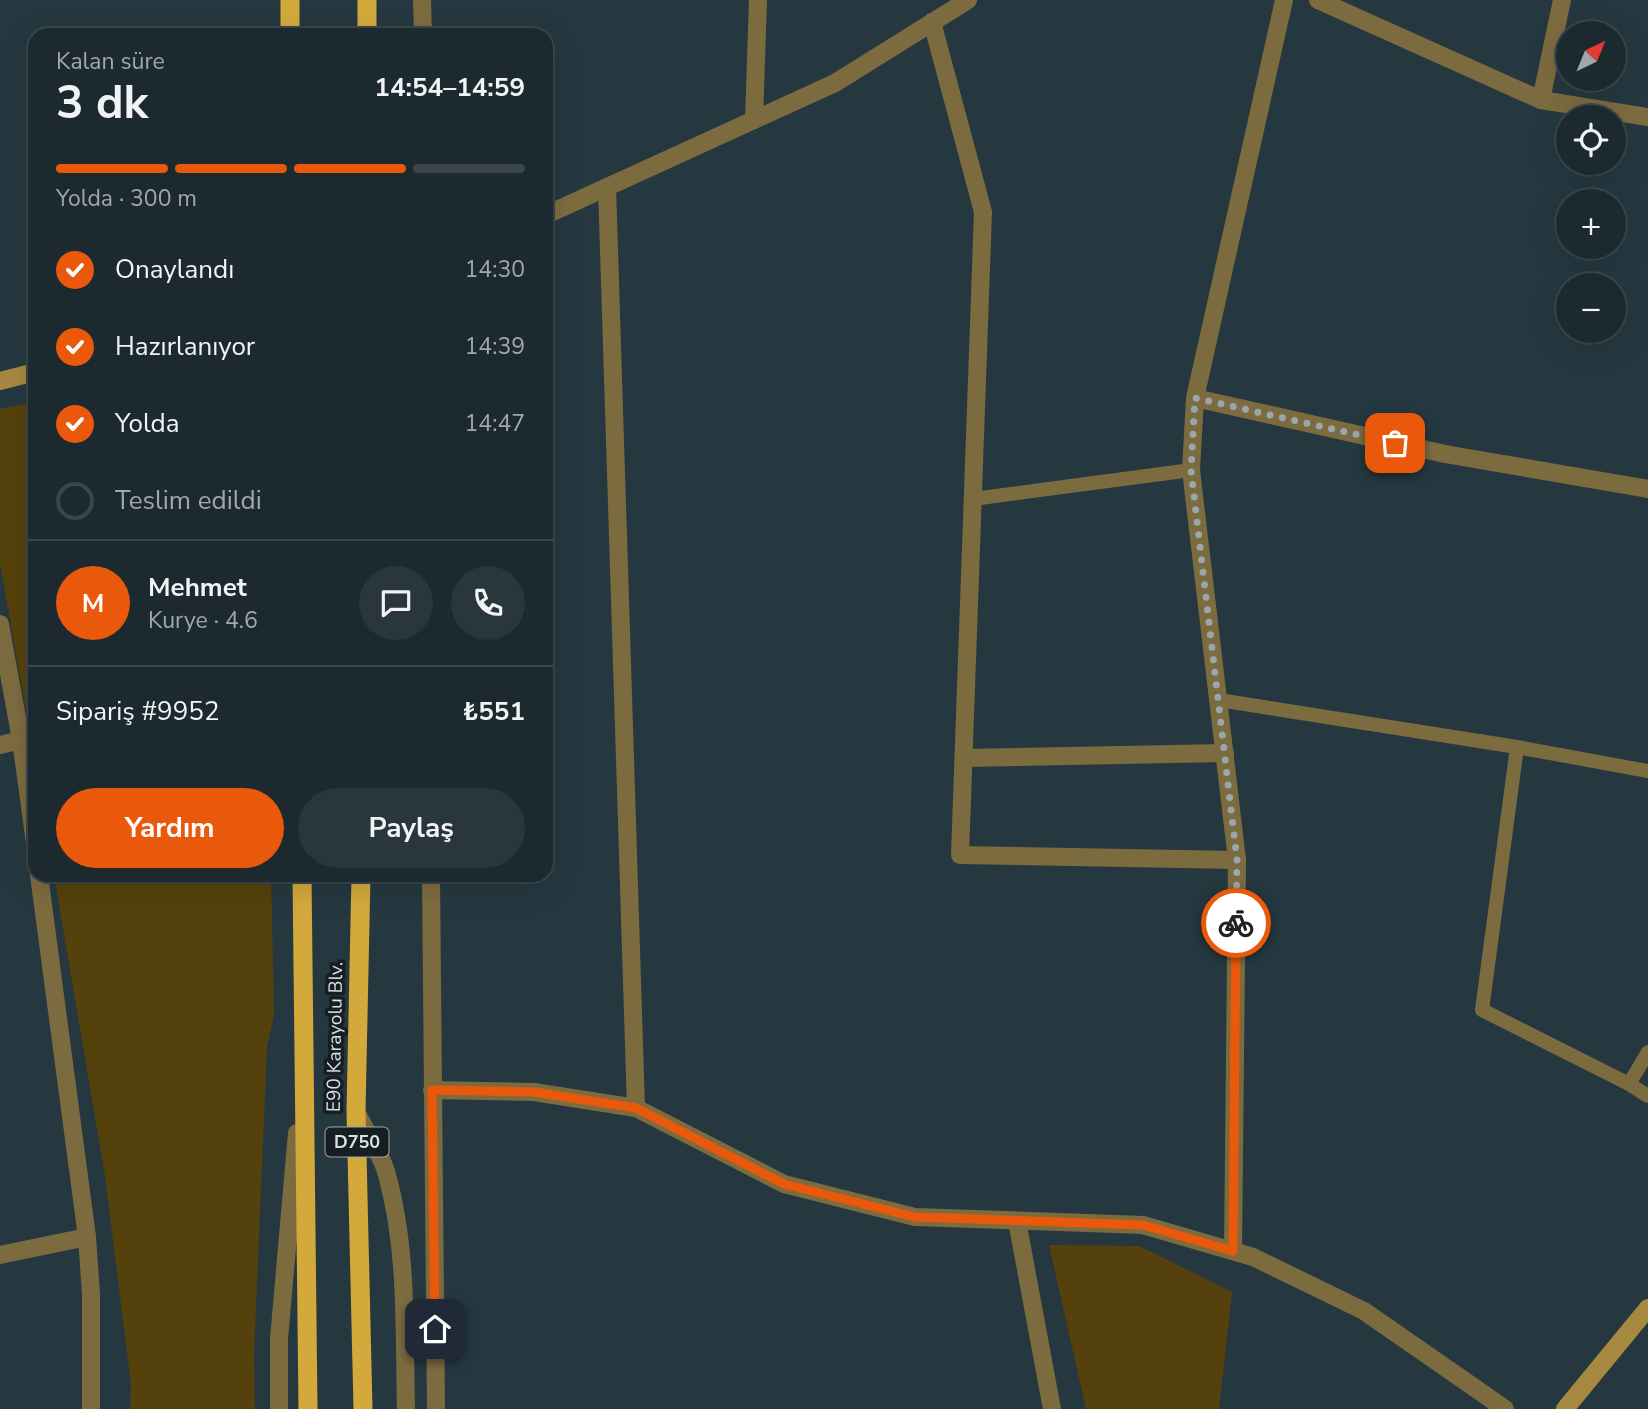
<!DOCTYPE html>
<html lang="tr">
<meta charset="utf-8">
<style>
body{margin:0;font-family:"Nunito Sans",sans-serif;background:#29363c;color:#f1f3f6;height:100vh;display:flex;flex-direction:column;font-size:26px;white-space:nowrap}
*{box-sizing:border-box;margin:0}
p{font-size:23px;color:#a0a7ab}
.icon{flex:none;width:38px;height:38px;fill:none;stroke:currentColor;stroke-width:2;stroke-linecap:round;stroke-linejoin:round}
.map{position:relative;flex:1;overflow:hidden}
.sheet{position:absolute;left:28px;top:28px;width:525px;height:854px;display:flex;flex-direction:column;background:#1c2a30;border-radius:21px;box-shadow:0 7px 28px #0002,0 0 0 2px #3a464c}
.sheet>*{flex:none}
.needle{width:46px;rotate:43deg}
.tools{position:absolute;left:1556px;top:21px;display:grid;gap:14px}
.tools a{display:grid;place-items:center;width:70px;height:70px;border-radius:50%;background:#1c2a30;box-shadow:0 7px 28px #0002,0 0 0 2px #3a464c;font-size:35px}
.pin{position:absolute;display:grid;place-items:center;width:60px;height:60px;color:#fff;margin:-30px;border-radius:14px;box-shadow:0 4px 10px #0006}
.courier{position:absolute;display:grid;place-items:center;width:70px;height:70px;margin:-35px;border:5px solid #ea580c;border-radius:50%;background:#fff;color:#222;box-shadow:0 2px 9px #0007}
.summary em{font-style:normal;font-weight:700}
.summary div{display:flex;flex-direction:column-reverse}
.summary{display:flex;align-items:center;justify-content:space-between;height:119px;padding:0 28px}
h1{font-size:46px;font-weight:700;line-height:52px}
.bar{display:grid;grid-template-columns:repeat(4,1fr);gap:10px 7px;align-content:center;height:84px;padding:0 28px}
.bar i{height:9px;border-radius:5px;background:#3a464c}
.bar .selected{background:#ea580c}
.bar p{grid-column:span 4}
.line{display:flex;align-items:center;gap:18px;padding:0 28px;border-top:2px solid #3a464c}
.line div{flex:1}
.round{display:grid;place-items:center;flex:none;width:74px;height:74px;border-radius:37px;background:#29363c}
ol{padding:0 28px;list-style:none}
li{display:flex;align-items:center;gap:21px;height:77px}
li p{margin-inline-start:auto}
li .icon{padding:7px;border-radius:50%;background:#ea580c;color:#fff;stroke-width:4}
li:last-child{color:#a0a7ab}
li i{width:38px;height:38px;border:4px solid #3a464c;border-radius:50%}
.cta{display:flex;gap:14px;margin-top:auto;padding:14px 28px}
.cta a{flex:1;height:80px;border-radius:42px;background:#ea580c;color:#fff;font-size:28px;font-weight:700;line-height:80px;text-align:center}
.cta a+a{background:#29363c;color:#f1f3f6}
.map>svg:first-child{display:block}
</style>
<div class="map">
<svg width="1648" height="1409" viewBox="0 0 1648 1409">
<rect width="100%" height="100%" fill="#253840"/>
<g fill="#55410c">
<polygon points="35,402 35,762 0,563 0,409"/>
<polygon points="54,875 271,875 274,1014 267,1047 254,1354 255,1409 130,1409 131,1384 105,1176"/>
<polygon points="1049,1245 1139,1246 1232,1292 1219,1409 1086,1409"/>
</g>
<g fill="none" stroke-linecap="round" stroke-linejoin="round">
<g stroke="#7d6b40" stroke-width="14">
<polyline points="973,499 1191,470"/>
<polyline points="1219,700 1517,747 1648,771"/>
<polyline points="1517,747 1482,1010 1629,1084 1648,1096"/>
<polyline points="1629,1084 1648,1052"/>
</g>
<g stroke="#7d6b40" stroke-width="18">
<polyline points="422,0 423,35"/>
<polyline points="1318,0 1541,100 1648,117"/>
<polyline points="932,22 983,212 960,855 1237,860"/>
<polyline points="1541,100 1562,0"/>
<polyline points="754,120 758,0"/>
<polyline points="607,187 636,1108"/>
<polyline points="1195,398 1445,454 1648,489"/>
<polyline points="0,624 21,740 35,843"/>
<polyline points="0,745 21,740"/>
<polyline points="964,758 1225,753"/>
<polyline points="39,875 87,1237 91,1294 91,1409"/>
<polyline points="431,875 436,1409"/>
<polyline points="432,1090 534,1092 636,1108 784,1184 915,1217 1143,1225 1253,1257 1364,1311 1505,1409"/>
<path d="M357,1113C366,1133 382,1154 387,1175C408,1251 404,1332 406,1409"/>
<polyline points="1017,1221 1052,1409"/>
<polyline points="1233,1251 1237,860 1191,470 1195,398 1284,0"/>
<polyline points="0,1255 87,1237"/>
<polyline points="279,1409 279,1339 297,1133"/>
</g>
<polyline stroke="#7d6b40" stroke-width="18" points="546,215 835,83 968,0"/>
<g stroke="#a68841" stroke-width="18">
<polyline points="0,381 35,372"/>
<polyline points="1565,1409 1648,1308"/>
</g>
<g stroke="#d3a93b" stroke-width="19">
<polyline points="290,0 290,35"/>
<polyline points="367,0 367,35"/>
<polyline points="302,875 308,1409"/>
<polyline points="361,875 356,1111 363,1409"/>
</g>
</g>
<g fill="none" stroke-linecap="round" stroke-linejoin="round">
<polyline stroke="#99a6ad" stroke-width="7" stroke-dasharray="0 12.6" points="1236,923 1237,860 1191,470 1195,398 1395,443"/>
<polyline stroke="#ea580c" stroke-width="9" points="435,1329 432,1090 534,1092 636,1108 784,1184 915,1217 1143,1225 1233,1251 1236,923"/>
</g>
<g text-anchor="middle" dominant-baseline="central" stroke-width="7" stroke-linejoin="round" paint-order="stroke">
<rect fill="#161e22" stroke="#9da7ac" stroke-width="2" x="325.5" y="1127.5" width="63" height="29" rx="5"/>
<g font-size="18" font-weight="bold" fill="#d7e2e7">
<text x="357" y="1142">D750</text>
</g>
<g font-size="19" fill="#d7e2e7" stroke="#161e22">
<text transform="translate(335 1037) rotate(-89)">E90 Karayolu Blv.</text>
</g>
</g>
</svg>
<div class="tools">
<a><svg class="needle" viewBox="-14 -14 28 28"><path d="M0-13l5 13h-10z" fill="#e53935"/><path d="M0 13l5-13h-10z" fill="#a0a7ab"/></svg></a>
<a><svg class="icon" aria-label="locate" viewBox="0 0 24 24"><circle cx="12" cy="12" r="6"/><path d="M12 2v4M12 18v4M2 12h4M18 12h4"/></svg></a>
<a>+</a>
<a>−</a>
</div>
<div class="pin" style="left:1395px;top:443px;background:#ea580c"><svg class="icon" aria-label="bag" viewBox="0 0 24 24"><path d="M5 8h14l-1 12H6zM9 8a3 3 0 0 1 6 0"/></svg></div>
<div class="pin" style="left:435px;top:1329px;background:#1f2937"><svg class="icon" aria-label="home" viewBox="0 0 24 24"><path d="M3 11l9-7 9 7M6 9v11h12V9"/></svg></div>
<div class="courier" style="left:1236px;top:923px"><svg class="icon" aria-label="bike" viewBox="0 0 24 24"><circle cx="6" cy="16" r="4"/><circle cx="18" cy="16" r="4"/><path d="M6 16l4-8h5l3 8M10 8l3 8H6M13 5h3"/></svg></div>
<section class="sheet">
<div class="summary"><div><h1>3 dk</h1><p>Kalan süre</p></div><em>14:54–14:59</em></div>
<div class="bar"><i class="selected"></i><i class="selected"></i><i class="selected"></i><i></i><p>Yolda · 300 m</p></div>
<ol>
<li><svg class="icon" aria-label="check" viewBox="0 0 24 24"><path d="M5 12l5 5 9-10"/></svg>Onaylandı<p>14:30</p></li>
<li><svg class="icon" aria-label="check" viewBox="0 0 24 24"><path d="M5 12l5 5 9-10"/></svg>Hazırlanıyor<p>14:39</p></li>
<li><svg class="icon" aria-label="check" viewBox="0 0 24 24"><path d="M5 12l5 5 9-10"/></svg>Yolda<p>14:47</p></li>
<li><i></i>Teslim edildi</li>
</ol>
<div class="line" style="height:126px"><b class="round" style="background:#ea580c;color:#fff">M</b><div><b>Mehmet</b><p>Kurye · 4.6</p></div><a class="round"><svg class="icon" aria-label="chat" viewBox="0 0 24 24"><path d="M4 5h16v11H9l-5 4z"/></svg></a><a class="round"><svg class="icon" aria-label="phone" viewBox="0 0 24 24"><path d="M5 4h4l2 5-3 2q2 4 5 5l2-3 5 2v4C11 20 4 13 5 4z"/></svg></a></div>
<div class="line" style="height:91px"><div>Sipariş #9952</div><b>₺551</b></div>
<div class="cta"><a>Yardım</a><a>Paylaş</a></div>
</section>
</div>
